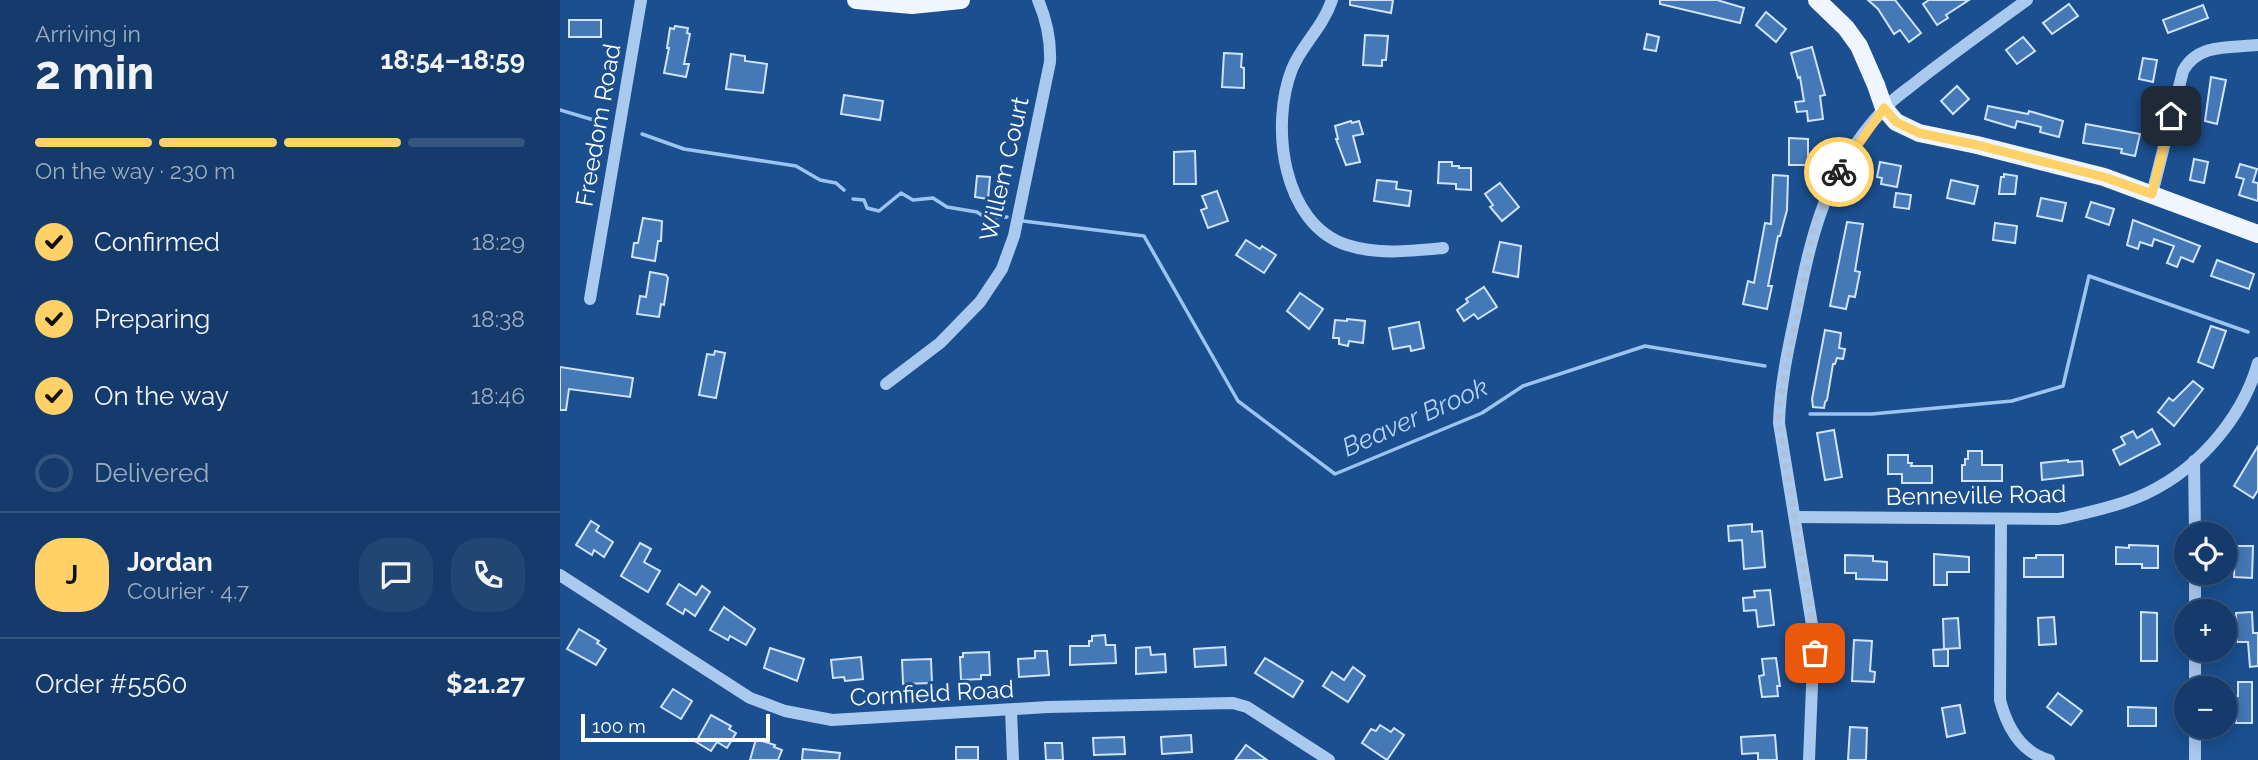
<!DOCTYPE html>
<meta charset="utf-8">
<style>
body{margin:0;font-family:Raleway,sans-serif;background:#214673;color:#f1f3f6;height:100vh;display:flex;flex-direction:column;font-size:26px;white-space:nowrap}
*{box-sizing:border-box;margin:0}
p{font-size:23px;color:#9dadc1}
.icon{flex:none;width:38px;height:38px;fill:none;stroke:currentColor;stroke-width:2;stroke-linecap:round;stroke-linejoin:round}
.map{position:relative;flex:1;overflow:hidden}
.sheet{display:flex;flex-direction:column;background:#143b6b;width:560px}
.sheet>*{flex:none}
.buttons{position:absolute;left:1614px;top:522px;display:grid;gap:14px}
.buttons a{display:grid;place-items:center;width:63px;height:63px;border-radius:50%;background:#143b6b;box-shadow:0 4px 18px #0003,0 0 0 2px #33557e;font-size:35px}
.scale{position:absolute;left:21px;bottom:18px;width:189px;box-sizing:border-box;padding-left:7px;border:4px solid #fff;border-top:0;font-size:19px;line-height:24px;white-space:nowrap;color:#fff;-webkit-text-stroke:5px #1b4f8f;paint-order:stroke}
.pin{position:absolute;display:grid;place-items:center;width:60px;height:60px;color:#fff;margin:-30px;border-radius:14px;box-shadow:0 4px 10px #0006}
.courier{position:absolute;display:grid;place-items:center;width:70px;height:70px;margin:-35px;border:5px solid #ffd166;border-radius:50%;background:#fff;color:#222;box-shadow:0 2px 9px #0007}
.overview em{font-style:normal;font-weight:700}
.overview div{display:flex;flex-direction:column-reverse}
.overview{display:flex;align-items:center;justify-content:space-between;height:119px;padding:0 35px}
h1{font-size:46px;font-weight:700;line-height:52px}
.bar{display:grid;grid-template-columns:repeat(4,1fr);gap:10px 7px;align-content:center;height:84px;padding:0 35px}
.bar i{height:9px;border-radius:5px;background:#33557e}
.bar .selected{background:#ffd166}
.bar p{grid-column:span 4}
.line{display:flex;align-items:center;gap:18px;padding:0 35px;border-top:2px solid #33557e}
.line div{flex:1}
.round{display:grid;place-items:center;flex:none;width:74px;height:74px;border-radius:28px;background:#214673}
ol{padding:0 35px;list-style:none}
li{display:flex;align-items:center;gap:21px;height:77px}
li p{margin-inline-start:auto}
li .icon{padding:7px;border-radius:50%;background:#ffd166;color:#111;stroke-width:4}
li:last-child{color:#9dadc1}
li i{width:38px;height:38px;border:4px solid #33557e;border-radius:50%}
main{display:flex;flex:1;min-height:0}
.map>svg:first-child{display:block}
</style>
<main>
<section class="sheet">
<div class="overview"><div><h1>2 min</h1><p>Arriving in</p></div><em>18:54–18:59</em></div>
<div class="bar"><i class="selected"></i><i class="selected"></i><i class="selected"></i><i></i><p>On the way · 230 m</p></div>
<ol>
<li><svg class="icon" aria-label="check" viewBox="0 0 24 24"><path d="M5 12l5 5 9-10"/></svg>Confirmed<p>18:29</p></li>
<li><svg class="icon" aria-label="check" viewBox="0 0 24 24"><path d="M5 12l5 5 9-10"/></svg>Preparing<p>18:38</p></li>
<li><svg class="icon" aria-label="check" viewBox="0 0 24 24"><path d="M5 12l5 5 9-10"/></svg>On the way<p>18:46</p></li>
<li><i></i>Delivered</li>
</ol>
<div class="line" style="height:126px"><b class="round" style="background:#ffd166;color:#111">J</b><div><b>Jordan</b><p>Courier · 4.7</p></div><a class="round"><svg class="icon" aria-label="chat" viewBox="0 0 24 24"><path d="M4 5h16v11H9l-5 4z"/></svg></a><a class="round"><svg class="icon" aria-label="phone" viewBox="0 0 24 24"><path d="M5 4h4l2 5-3 2q2 4 5 5l2-3 5 2v4C11 20 4 13 5 4z"/></svg></a></div>
<div class="line" style="height:91px"><div>Order #5560</div><b>$21.27</b></div>
</section>
<div class="map">
<svg width="1698" height="760" viewBox="0 0 1698 760">
<rect width="100%" height="100%" fill="#1b4f8f"/>
<g fill="none" stroke-linecap="round" stroke-linejoin="round">
<g stroke="#9cc4f0" stroke-width="3.5">
<polyline points="0,110 37,121"/>
<polyline points="82,134 124,149 236,166 260,180 276,183 284,190"/>
<polyline points="293,199 304,200 307,208 319,211 341,193 353,200 373,198 387,207 417,212 426,218 447,217"/>
<polyline points="463,221 584,236 678,401 775,474 922,413 963,386 1085,346 1205,366"/>
<polyline points="1250,414 1312,414 1452,401 1503,386 1529,276 1688,332"/>
</g>
</g>
<g fill="#4478b7" stroke="#cfe3fa" stroke-width="2">
<polygon points="790,0 833,0 831,13 790,5"/>
<polygon points="1100,0 1157,0 1184,8 1180,23 1100,4"/>
<polygon points="1308,0 1335,0 1361,33 1349,42 1340,30 1334,34 1318,9"/>
<polygon points="1369,0 1409,0 1386,15 1388,18 1377,25 1363,4"/>
<polygon points="1509,4 1518,16 1492,34 1483,23"/>
<polygon points="1643,5 1648,18 1608,33 1603,20"/>
<polygon points="1206,12 1226,29 1216,42 1196,25"/>
<rect x="9" y="20" width="32" height="17"/>
<polygon points="115,26 128,28 127,33 130,34 124,64 129,64 126,77 104,73 109,48 107,48 110,28 114,29"/>
<polygon points="1087,34 1099,37 1096,51 1084,49"/>
<polygon points="805,35 828,36 826,60 822,60 822,66 803,65"/>
<polygon points="1463,37 1475,51 1457,64 1446,50"/>
<polygon points="1252,47 1265,95 1260,96 1263,119 1248,121 1247,111 1237,112 1235,102 1244,101 1240,77 1238,78 1231,53"/>
<polygon points="664,53 682,54 681,67 684,68 684,88 662,87"/>
<polygon points="171,54 185,56 185,61 207,64 203,93 166,89"/>
<polygon points="1583,58 1597,60 1593,82 1579,79"/>
<polygon points="1651,77 1666,80 1657,124 1645,121"/>
<polygon points="1397,86 1409,99 1393,114 1381,101"/>
<polygon points="284,95 323,101 320,120 281,114"/>
<polygon points="1428,106 1468,114 1469,111 1503,121 1499,137 1480,132 1481,127 1457,121 1455,128 1425,119"/>
<polygon points="791,121 792,123 799,121 803,134 793,136 800,162 786,165 776,139 778,139 775,126"/>
<polygon points="1526,124 1580,134 1575,156 1561,153 1562,149 1523,143"/>
<polygon points="1229,138 1248,139 1248,165 1229,165"/>
<polygon points="635,151 636,184 614,184 614,152"/>
<polygon points="1634,159 1648,162 1644,183 1630,180"/>
<polygon points="879,162 892,162 892,166 899,166 899,168 911,168 911,190 896,189 896,184 878,183"/>
<polygon points="1320,162 1341,166 1337,187 1321,184 1322,178 1317,177"/>
<polygon points="1680,164 1697,169 1693,182 1698,183 1698,201 1679,195 1684,179 1676,177"/>
<polygon points="1444,174 1457,176 1455,194 1439,194 1441,177 1444,177"/>
<polygon points="1213,175 1228,176 1227,210 1220,236 1218,236 1208,286 1212,286 1207,309 1183,304 1188,281 1194,283 1205,223 1211,224"/>
<polygon points="417,176 430,177 428,199 415,197"/>
<polygon points="817,180 837,182 836,189 851,191 849,206 814,201"/>
<polygon points="1391,180 1418,186 1414,204 1387,198"/>
<polygon points="940,183 959,207 942,221 930,207 933,205 925,194"/>
<polygon points="657,191 668,221 648,228 641,210 647,208 642,196"/>
<polygon points="1336,193 1351,195 1349,209 1334,207"/>
<polygon points="1481,198 1506,203 1502,221 1477,216"/>
<polygon points="1531,202 1554,209 1549,225 1526,217"/>
<polygon points="83,218 102,221 101,241 98,241 95,261 72,257 74,243 78,243"/>
<polygon points="1573,220 1640,246 1633,262 1621,257 1617,267 1607,263 1614,246 1594,239 1592,246 1580,242 1578,249 1567,245"/>
<polygon points="1287,222 1303,224 1295,271 1300,272 1295,297 1289,296 1286,309 1270,306"/>
<polygon points="1435,223 1457,226 1455,243 1433,240"/>
<polygon points="686,240 700,249 702,246 716,255 704,273 676,255"/>
<polygon points="940,242 961,246 958,277 933,272"/>
<polygon points="1657,260 1694,274 1689,289 1651,276"/>
<polygon points="90,272 106,275 108,278 104,305 101,304 99,317 77,314 80,296 86,297"/>
<polygon points="924,287 937,307 918,319 914,314 904,321 897,310 908,302 906,299"/>
<polygon points="740,293 763,309 749,329 727,311"/>
<polygon points="787,319 805,321 803,343 789,341 788,346 779,344 779,338 773,338 775,320 787,321"/>
<polygon points="859,322 864,348 851,351 850,346 833,349 829,328"/>
<polygon points="1651,326 1666,331 1653,368 1638,362"/>
<polygon points="1265,330 1281,333 1279,348 1285,349 1283,359 1277,358 1275,364 1273,364 1267,400 1265,402 1264,408 1253,407 1252,399"/>
<polygon points="155,351 165,353 156,398 139,395 147,354 154,355"/>
<polygon points="0,367 73,378 70,397 9,389 6,410 0,410"/>
<polygon points="1633,381 1643,389 1614,426 1598,412 1609,398 1613,401"/>
<polygon points="1592,429 1600,444 1560,465 1553,450 1565,444 1561,437 1573,431 1577,438"/>
<polygon points="1274,430 1282,477 1265,480 1257,433"/>
<polygon points="1698,446 1698,490 1693,498 1674,486"/>
<polygon points="1408,451 1422,451 1422,465 1442,465 1442,481 1402,481 1402,465 1405,465 1405,459 1408,459"/>
<polygon points="1328,455 1348,455 1348,463 1352,463 1351,466 1372,466 1372,483 1342,483 1342,474 1328,474"/>
<polygon points="1508,460 1508,462 1522,461 1523,475 1482,480 1481,463"/>
<polygon points="31,521 39,526 36,531 53,542 44,557 34,550 32,555 16,545"/>
<polygon points="1192,524 1192,532 1202,531 1205,567 1184,569 1182,540 1169,541 1168,526"/>
<polygon points="80,543 91,549 84,562 100,571 88,592 61,576"/>
<polygon points="1569,545 1598,546 1598,568 1582,568 1582,564 1556,564 1556,547 1569,548"/>
<polygon points="1675,546 1693,546 1692,578 1674,577"/>
<polygon points="1374,554 1409,557 1409,572 1387,572 1387,585 1374,585"/>
<polygon points="1285,555 1313,556 1313,561 1327,562 1327,580 1296,579 1296,573 1285,573"/>
<polygon points="1476,555 1503,555 1503,577 1464,577 1464,558 1476,558"/>
<polygon points="119,584 136,595 142,586 150,592 135,616 125,609 123,614 107,604"/>
<polygon points="1210,590 1214,625 1198,627 1196,610 1184,611 1183,598 1195,597 1194,591"/>
<polygon points="164,607 195,629 186,645 170,636 168,640 150,630"/>
<polygon points="1581,612 1597,613 1597,661 1581,661"/>
<polygon points="1692,612 1693,633 1698,633 1698,666 1690,667 1688,642 1677,642 1676,613"/>
<polygon points="1494,617 1496,644 1479,645 1478,618"/>
<polygon points="1398,618 1400,648 1384,649 1383,619"/>
<polygon points="19,629 39,641 37,643 46,649 36,665 7,649"/>
<polygon points="545,635 546,645 555,645 556,663 510,665 510,646 529,646 529,641 532,641 532,636"/>
<polygon points="1294,640 1312,641 1310,671 1315,672 1314,682 1292,681"/>
<polygon points="590,647 591,655 605,654 606,672 576,674 576,648"/>
<polygon points="665,647 666,665 635,667 634,649"/>
<polygon points="210,648 244,659 237,681 204,668"/>
<polygon points="1388,649 1388,666 1374,666 1373,650"/>
<polygon points="475,651 487,651 489,675 459,677 458,659 475,658"/>
<polygon points="429,652 430,675 421,675 421,679 401,680 400,657 403,657 403,653"/>
<polygon points="301,657 303,679 285,681 284,677 273,678 271,660"/>
<polygon points="705,658 743,681 733,697 695,673"/>
<polygon points="1216,658 1220,686 1217,686 1218,696 1202,697 1199,676 1204,675 1202,659"/>
<polygon points="371,659 372,683 343,684 342,660"/>
<polygon points="793,667 805,676 788,702 763,686 772,672 784,680"/>
<polygon points="1678,682 1692,682 1692,723 1676,723 1676,696 1678,696"/>
<polygon points="113,689 132,701 121,719 101,707"/>
<polygon points="1498,693 1522,711 1511,725 1487,707"/>
<polygon points="1400,705 1405,733 1387,737 1382,708"/>
<polygon points="1568,707 1596,708 1596,726 1568,726"/>
<polygon points="151,715 171,726 169,729 176,733 167,748 157,742 151,751 136,742"/>
<polygon points="820,725 831,732 834,728 844,735 827,760 802,743 811,729 816,731"/>
<polygon points="1290,727 1307,728 1306,760 1288,760"/>
<polygon points="631,735 632,752 602,754 601,737"/>
<polygon points="1215,735 1217,760 1198,760 1198,753 1182,754 1181,737"/>
<polygon points="564,737 565,754 534,755 533,738"/>
<polygon points="196,739 215,745 214,747 222,750 218,760 190,760"/>
<polygon points="485,743 502,743 503,760 486,760"/>
<polygon points="686,745 707,760 675,760"/>
<rect x="396" y="747" width="22" height="13"/>
<polygon points="243,749 280,753 279,760 242,760"/>
</g>
<g fill="none" stroke-linecap="round" stroke-linejoin="round">
<g stroke="#a9c9ee" stroke-width="12">
<path d="M772,0C762,29 742,44 732,69C710,125 722,224 787,245C817,255 852,251 883,248"/>
<path d="M1592,194L1623,71C1638,43 1670,48 1698,45"/>
<polyline points="30,299 81,0"/>
<path d="M326,384L380,343L420,302L442,269L454,236L490,62C491,39 487,21 478,0"/>
<polyline points="1634,461 1635,534"/>
<path d="M1235,517L1499,519C1525,513 1551,508 1576,498C1633,475 1681,422 1698,363"/>
<path d="M1441,520L1440,700C1447,727 1460,752 1489,760"/>
<polyline points="1635,572 1635,611"/>
<polyline points="0,575 190,698 225,711 272,720 488,707 673,703 687,707 769,760"/>
<polyline points="1635,649 1635,688"/>
<polyline points="451,710 453,760"/>
<path d="M1249,760L1254,637L1219,423C1220,386 1228,349 1236,312C1252,232 1265,173 1323,110C1333,98 1348,89 1360,79C1395,52 1431,26 1467,0"/>
<polyline points="1635,760 1635,726"/>
</g>
<g stroke="#f0f6ff" stroke-width="18">
<polyline points="296,0 352,5 401,0"/>
<polyline points="1257,0 1286,28 1299,46 1316,85 1324,108 1336,122 1359,133 1417,145 1544,177 1698,234"/>
</g>
</g>
<g fill="none" stroke-linecap="round" stroke-linejoin="round">
<polyline stroke="#afc1d8" stroke-width="7" stroke-dasharray="0 12.6" points="1255,653 1252,620 1219,423 1220,399 1255,225 1263,201 1279,172"/>
<polyline stroke="#ffd166" stroke-width="9" points="1279,172 1324,108 1336,122 1359,133 1417,145 1544,177 1592,194 1611,116"/>
</g>
<g text-anchor="middle" dominant-baseline="central" stroke-width="6" stroke-linejoin="round" paint-order="stroke">
<g font-size="24" fill="#fff" stroke="#1b4f8f">
<text transform="translate(38 125) rotate(-80)">Freedom Road</text>
<text transform="translate(444 169) rotate(-77)">Willem Court</text>
<text transform="translate(1416 495) rotate(-1)">Benneville Road</text>
<text transform="translate(372 693) rotate(-3)">Cornfield Road</text>
</g>
<g font-size="26" font-style="italic" fill="#b5d3f5" stroke="#1b4f8f">
<text transform="translate(855 417) rotate(-24)">Beaver Brook</text>
</g>
</g>
</svg>
<div class="buttons">
<a><svg class="icon" aria-label="locate" viewBox="0 0 24 24"><circle cx="12" cy="12" r="6"/><path d="M12 2v4M12 18v4M2 12h4M18 12h4"/></svg></a>
<a>+</a>
<a>−</a>
</div>
<div class="scale">100 m</div>
<div class="pin" style="left:1255px;top:653px;background:#ea580c"><svg class="icon" aria-label="bag" viewBox="0 0 24 24"><path d="M5 8h14l-1 12H6zM9 8a3 3 0 0 1 6 0"/></svg></div>
<div class="pin" style="left:1611px;top:116px;background:#1f2937"><svg class="icon" aria-label="home" viewBox="0 0 24 24"><path d="M3 11l9-7 9 7M6 9v11h12V9"/></svg></div>
<div class="courier" style="left:1279px;top:172px"><svg class="icon" aria-label="bike" viewBox="0 0 24 24"><circle cx="6" cy="16" r="4"/><circle cx="18" cy="16" r="4"/><path d="M6 16l4-8h5l3 8M10 8l3 8H6M13 5h3"/></svg></div>
</div>
</main>
